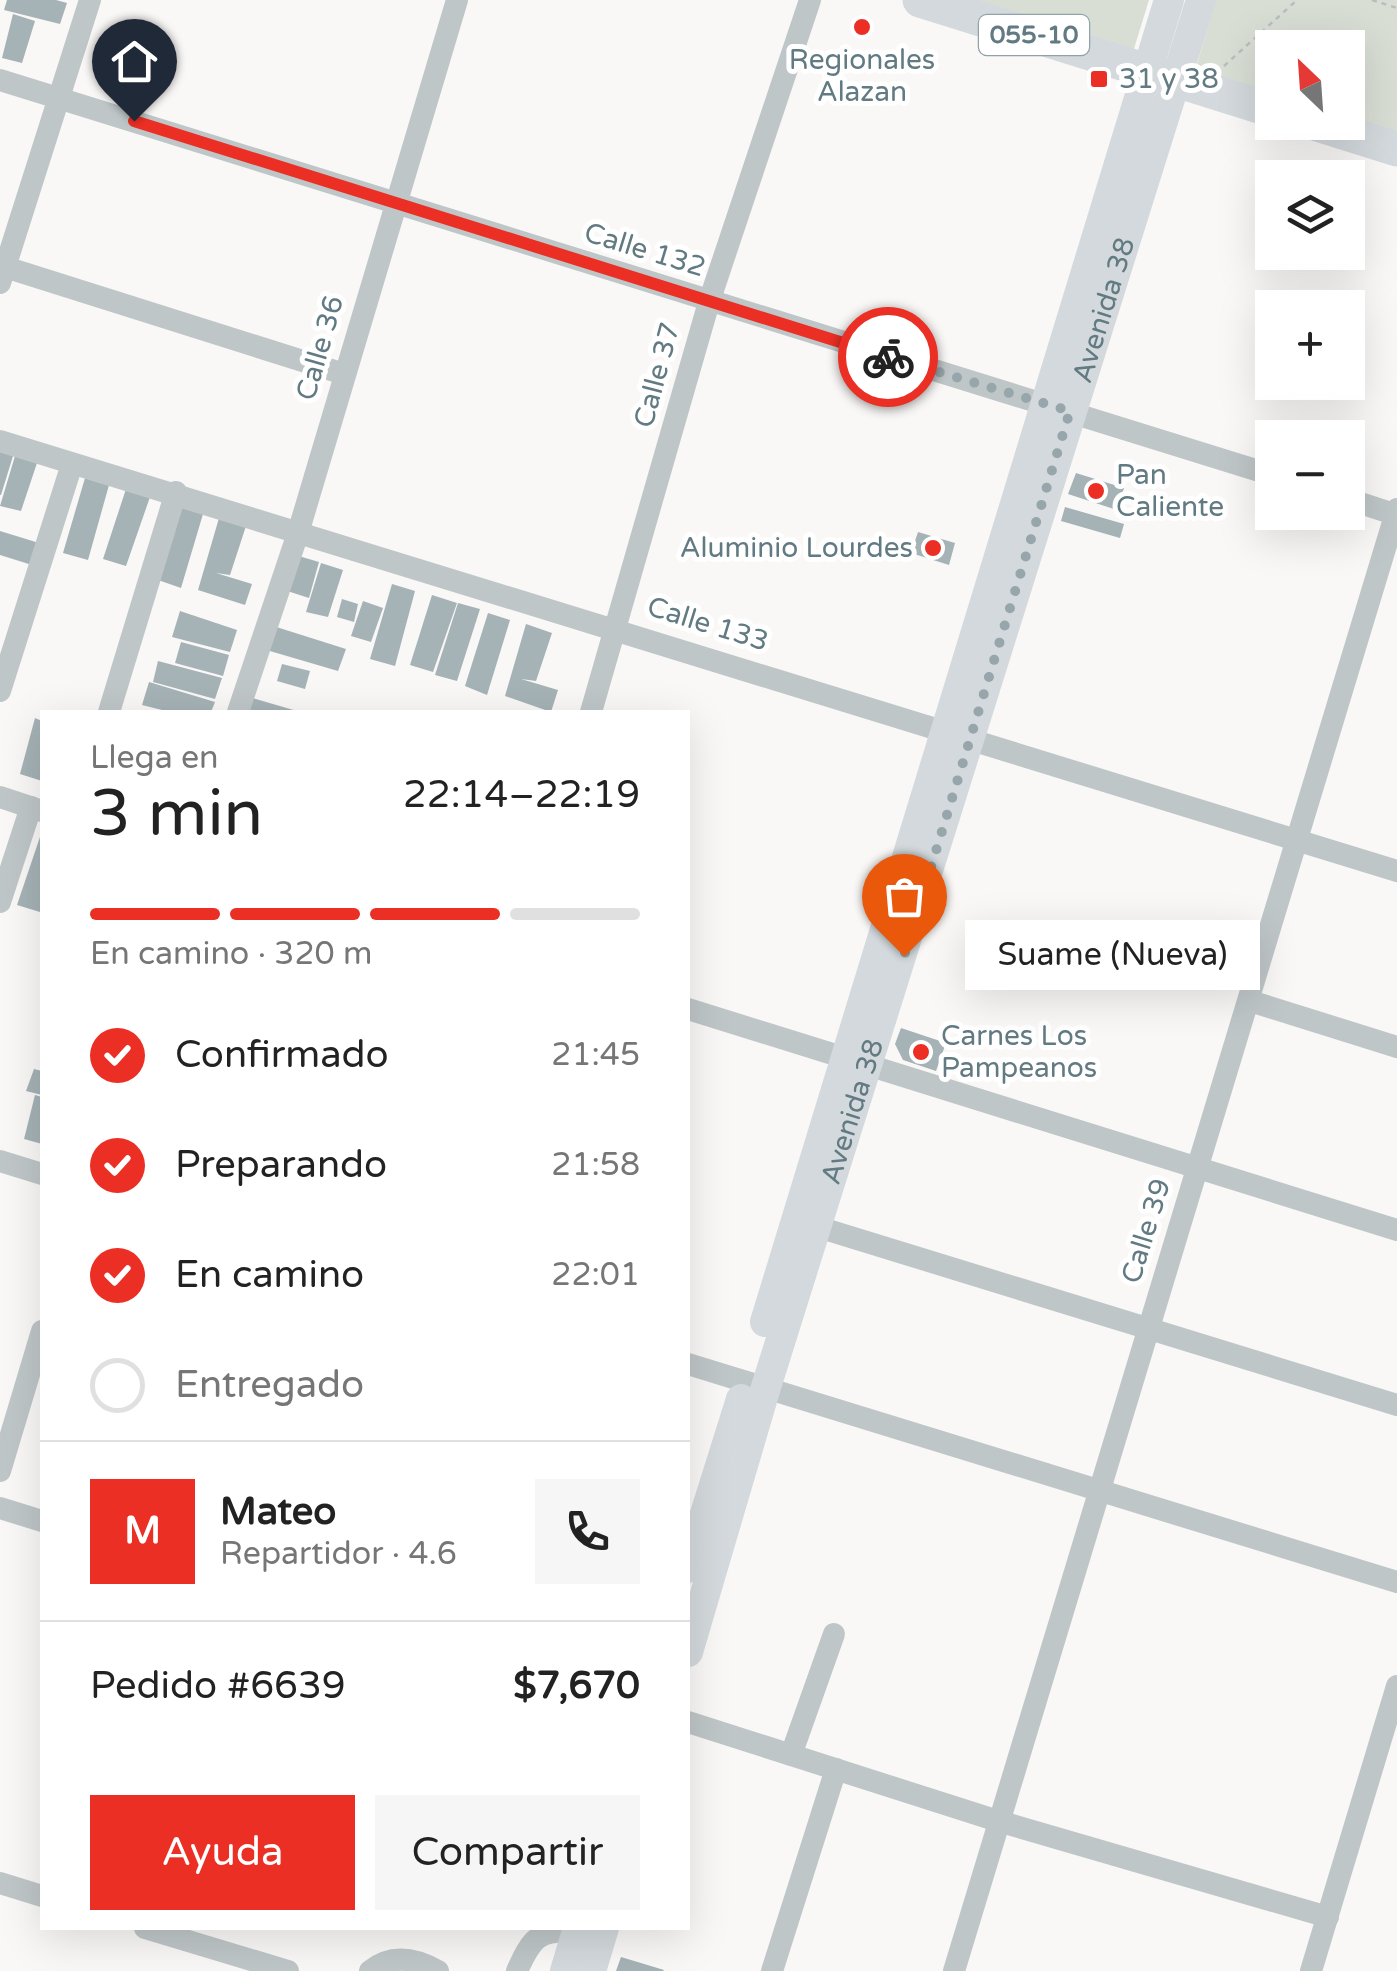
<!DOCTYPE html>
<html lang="es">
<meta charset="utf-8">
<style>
body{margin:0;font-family:"Varela Round",sans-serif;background:#f6f6f6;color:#222;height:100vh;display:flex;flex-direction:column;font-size:38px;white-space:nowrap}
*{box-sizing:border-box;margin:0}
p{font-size:32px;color:#767676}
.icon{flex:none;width:55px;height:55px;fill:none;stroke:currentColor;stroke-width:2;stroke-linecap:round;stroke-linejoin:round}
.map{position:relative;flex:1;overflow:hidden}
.side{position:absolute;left:40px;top:710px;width:650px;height:1220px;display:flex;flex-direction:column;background:#fff;border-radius:0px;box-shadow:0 10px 40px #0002}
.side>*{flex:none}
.needle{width:65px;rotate:335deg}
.buttons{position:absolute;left:1255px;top:30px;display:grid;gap:20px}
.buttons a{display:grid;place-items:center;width:110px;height:110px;border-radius:0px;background:#fff;box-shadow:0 10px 40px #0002;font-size:50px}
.pin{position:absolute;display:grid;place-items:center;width:85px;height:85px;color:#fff;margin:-102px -42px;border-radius:50% 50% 50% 0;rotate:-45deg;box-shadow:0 0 10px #0007}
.pin .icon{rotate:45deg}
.courier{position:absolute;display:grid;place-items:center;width:100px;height:100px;margin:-50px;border:8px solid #eb2f24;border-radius:50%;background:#fff;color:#222;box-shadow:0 2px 12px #0007}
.bubble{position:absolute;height:70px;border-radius:0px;background:#fff;box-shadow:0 10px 40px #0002;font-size:32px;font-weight:600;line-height:70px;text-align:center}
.overview em{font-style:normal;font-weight:600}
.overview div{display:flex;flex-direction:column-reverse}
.overview{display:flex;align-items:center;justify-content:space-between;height:170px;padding:0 50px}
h1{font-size:65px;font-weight:600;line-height:75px}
.bar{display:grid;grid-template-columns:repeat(4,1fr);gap:15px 10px;align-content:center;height:120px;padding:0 50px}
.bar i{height:12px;border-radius:8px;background:#e0e0e0}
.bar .selected{background:#eb2f24}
.bar p{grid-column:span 4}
.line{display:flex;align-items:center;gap:25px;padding:0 50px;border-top:2px solid #e0e0e0}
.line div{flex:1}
.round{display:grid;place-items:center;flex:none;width:105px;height:105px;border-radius:0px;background:#f6f6f6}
ol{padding:0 50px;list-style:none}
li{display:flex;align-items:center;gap:30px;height:110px}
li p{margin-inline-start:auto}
li .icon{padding:10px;border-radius:50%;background:#eb2f24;color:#fff;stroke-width:4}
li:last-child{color:#767676}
li i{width:55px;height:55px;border:5px solid #e0e0e0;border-radius:50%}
.button{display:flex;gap:20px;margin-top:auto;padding:20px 50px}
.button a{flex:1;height:115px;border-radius:0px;background:#eb2f24;color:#fff;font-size:40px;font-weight:600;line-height:115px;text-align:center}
.button a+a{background:#f6f6f6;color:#222}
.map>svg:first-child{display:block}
</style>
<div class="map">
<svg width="1397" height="1971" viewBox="0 0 1397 1971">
<rect width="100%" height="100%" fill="#f9f8f6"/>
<g fill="#d9ded5">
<polygon points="960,0 1149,0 1133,52"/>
<polygon points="1216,0 1397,0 1397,133 1348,118 1348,48 1272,48 1272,95 1195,71"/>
</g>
<g fill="#a5b2b6">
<polygon points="7,0 56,0 67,3 60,24 4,10"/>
<polygon points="13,14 35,21 22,63 2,58"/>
<polygon points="0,452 13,456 1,495 0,495"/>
<polygon points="15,456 37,463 21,511 0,506"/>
<polygon points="1076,473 1124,488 1117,510 1068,494"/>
<polygon points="85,478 109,485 88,560 63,553"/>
<polygon points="126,489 150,497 126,566 103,559"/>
<polygon points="181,507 203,514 181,588 158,580"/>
<polygon points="1065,507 1124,524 1120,538 1061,521"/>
<polygon points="219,518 246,526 230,575 216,573 252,584 245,605 198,590"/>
<polygon points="0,531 39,543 32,565 0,555"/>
<polygon points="918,532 955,543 949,565 911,553"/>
<polygon points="292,554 319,562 309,598 281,589"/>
<polygon points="321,563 343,570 328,617 306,612"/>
<polygon points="392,584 415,591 395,666 370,659"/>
<polygon points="432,595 457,603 433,672 410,665"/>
<polygon points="342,599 358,604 354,622 337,617"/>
<polygon points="363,601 383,608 371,642 351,636"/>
<polygon points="458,603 480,609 457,681 435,675"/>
<polygon points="180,611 237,630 230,652 172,637"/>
<polygon points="488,613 510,620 487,695 465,686"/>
<polygon points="526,624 552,633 536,681 521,679 558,690 551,712 505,696"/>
<polygon points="270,625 346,649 338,671 263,649"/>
<polygon points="181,642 229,655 223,676 175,663"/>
<polygon points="158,661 222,678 215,699 153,682"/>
<polygon points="282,664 310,671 305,689 277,681"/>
<polygon points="149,682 215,702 211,712 170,712 142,705"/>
<polygon points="249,697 297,711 297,712 245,712"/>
<polygon points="35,718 42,721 42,781 20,774"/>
<polygon points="42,831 42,905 40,912 17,905"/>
<polygon points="901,1028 946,1043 936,1071 903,1060 895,1044"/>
<polygon points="34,1069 42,1071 42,1095 26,1091"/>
<polygon points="35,1095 42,1097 42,1144 24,1139"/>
<polygon points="621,1957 664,1970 663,1971 616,1971"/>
</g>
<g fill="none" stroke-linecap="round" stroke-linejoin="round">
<g stroke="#b9bec0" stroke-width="2.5" stroke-dasharray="5 5" stroke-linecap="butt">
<polyline points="1372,0 1397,8"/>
<polyline points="1224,66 1297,0"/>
</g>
<g stroke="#bfc6c8" stroke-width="22">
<polyline points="0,80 1272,475"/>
<polyline points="5,267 344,374"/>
<polyline points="0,283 90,0"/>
<polyline points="0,441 1397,871"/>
<polyline points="1348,499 1397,515"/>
<polyline points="0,691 72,464"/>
<polyline points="109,712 176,492"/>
<polyline points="238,712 298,533 457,0"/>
<polyline points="591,712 709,302 810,0"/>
<polyline points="0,797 42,811"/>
<polyline points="0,902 31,807"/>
<polyline points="1250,1001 1397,1047"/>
<polyline points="688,1009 1397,1230"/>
<polyline points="0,1161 42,1174"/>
<polyline points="818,1227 1397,1405"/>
<polyline points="688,1364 1397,1582"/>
<polyline points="0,1471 42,1331"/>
<polyline points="0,1508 42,1521"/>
<polyline points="688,1722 998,1821 1328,1917"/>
<polyline points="791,1755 834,1634"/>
<polyline points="0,1883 42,1896"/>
<polyline points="145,1928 288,1971"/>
<path d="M370,1971C391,1954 415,1958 438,1971"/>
<path d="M517,1971C532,1937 539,1929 577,1932"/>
<polyline points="772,1971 836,1769"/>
<polyline points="954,1971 1397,509"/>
<polyline points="1311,1971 1397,1686"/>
</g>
<g stroke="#d3d9dc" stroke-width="30">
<polyline points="765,1322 1169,0"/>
<polyline points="688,1568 741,1399"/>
<path id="s1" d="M688,1652L766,1387L1201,0"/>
<polyline points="565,1971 578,1928"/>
<polyline points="591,1971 604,1928"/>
</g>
<g stroke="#d3d9dc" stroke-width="35">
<polyline points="920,0 1272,110"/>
<polyline points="1311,122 1397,149"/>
</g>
</g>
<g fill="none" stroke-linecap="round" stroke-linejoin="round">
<polyline stroke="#97a6ab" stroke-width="10" stroke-dasharray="0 18" points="888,357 1070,411 904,956"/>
<polyline stroke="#eb2f24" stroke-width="12" points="134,121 888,357"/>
</g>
<g fill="#eb2f24" stroke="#fff" stroke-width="4">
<circle cx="862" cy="27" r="10"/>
<rect x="1089" y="69" width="20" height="20" rx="5"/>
<circle cx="1096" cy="491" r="10"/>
<circle cx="933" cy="548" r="10"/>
<circle cx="921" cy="1052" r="10"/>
</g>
<g text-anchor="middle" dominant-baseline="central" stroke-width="10" stroke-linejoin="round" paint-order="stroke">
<rect fill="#fff" stroke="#91a2a8" stroke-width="2.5" x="979" y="15" width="110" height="40" rx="8"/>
<g font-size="25" font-weight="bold" fill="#627a82">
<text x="1034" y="35">055-10</text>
</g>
<g font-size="28" fill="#627a82" stroke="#fff" text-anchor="start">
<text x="862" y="60" text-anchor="middle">Regionales<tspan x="862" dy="32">Alazan</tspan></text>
<text x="1119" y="79">31 y 38</text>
<text x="1116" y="475">Pan<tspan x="1116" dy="32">Caliente</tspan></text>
<text x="913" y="548" text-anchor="end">Aluminio Lourdes</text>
<text x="941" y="1036">Carnes Los<tspan x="941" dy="32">Pampeanos</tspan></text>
</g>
<g font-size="28" fill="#627a82" stroke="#fff">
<text transform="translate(645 250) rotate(17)">Calle 132</text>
<text stroke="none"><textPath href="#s1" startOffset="1405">Avenida 38</textPath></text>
<text transform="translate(320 348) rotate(-74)">Calle 36</text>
<text transform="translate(657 375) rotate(-75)">Calle 37</text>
<text transform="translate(708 624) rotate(17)">Calle 133</text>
<text stroke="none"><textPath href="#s1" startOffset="565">Avenida 38</textPath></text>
<text transform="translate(1146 1231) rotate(-73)">Calle 39</text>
</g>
</g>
</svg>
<div class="buttons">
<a><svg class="needle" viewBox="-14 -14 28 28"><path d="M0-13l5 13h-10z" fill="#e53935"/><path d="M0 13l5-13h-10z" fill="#767676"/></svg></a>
<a><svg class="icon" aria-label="layers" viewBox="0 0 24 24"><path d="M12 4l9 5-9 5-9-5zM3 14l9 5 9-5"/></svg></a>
<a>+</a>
<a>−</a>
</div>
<div class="pin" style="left:904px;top:956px;background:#ea580c"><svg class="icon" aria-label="bag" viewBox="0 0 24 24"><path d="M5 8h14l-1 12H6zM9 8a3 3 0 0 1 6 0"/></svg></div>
<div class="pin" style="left:134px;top:121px;background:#1f2937"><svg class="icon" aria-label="home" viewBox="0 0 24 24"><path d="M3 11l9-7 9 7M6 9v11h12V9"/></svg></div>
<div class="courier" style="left:888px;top:357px"><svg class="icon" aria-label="bike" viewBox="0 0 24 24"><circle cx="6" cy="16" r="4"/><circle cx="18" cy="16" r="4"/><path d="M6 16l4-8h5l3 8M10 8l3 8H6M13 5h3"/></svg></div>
<div class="bubble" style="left:965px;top:920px;width:295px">Suame (Nueva)</div>
<section class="side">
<div class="overview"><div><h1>3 min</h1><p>Llega en</p></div><em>22:14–22:19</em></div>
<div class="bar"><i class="selected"></i><i class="selected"></i><i class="selected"></i><i></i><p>En camino · 320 m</p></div>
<ol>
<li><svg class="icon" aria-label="check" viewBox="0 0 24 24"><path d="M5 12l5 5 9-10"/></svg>Confirmado<p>21:45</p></li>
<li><svg class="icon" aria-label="check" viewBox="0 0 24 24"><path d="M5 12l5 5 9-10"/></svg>Preparando<p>21:58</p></li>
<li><svg class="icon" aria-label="check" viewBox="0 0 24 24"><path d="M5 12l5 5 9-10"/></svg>En camino<p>22:01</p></li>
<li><i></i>Entregado</li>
</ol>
<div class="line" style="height:180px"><b class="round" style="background:#eb2f24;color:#fff">M</b><div><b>Mateo</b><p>Repartidor · 4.6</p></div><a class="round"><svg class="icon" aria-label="phone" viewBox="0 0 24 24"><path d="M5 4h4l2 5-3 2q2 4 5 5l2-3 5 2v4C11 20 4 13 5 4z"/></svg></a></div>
<div class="line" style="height:130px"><div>Pedido #6639</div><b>$7,670</b></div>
<div class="button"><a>Ayuda</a><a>Compartir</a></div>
</section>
</div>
